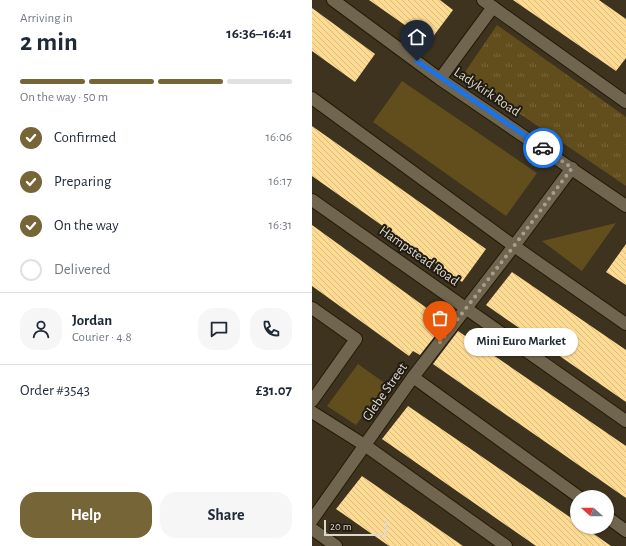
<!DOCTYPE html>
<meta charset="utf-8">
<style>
body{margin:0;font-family:"Alegreya Sans",sans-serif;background:#f6f6f7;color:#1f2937;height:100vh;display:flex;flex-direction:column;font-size:15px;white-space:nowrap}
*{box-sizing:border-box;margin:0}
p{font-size:13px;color:#747a83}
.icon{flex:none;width:22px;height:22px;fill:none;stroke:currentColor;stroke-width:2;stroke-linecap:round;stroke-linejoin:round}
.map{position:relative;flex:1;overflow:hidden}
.details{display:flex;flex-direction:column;background:#fff;width:312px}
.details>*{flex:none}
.needle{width:26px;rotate:291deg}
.fabs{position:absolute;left:258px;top:490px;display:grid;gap:8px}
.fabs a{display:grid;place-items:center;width:44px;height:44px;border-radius:50%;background:#fff;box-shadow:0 1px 3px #0004;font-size:20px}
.scale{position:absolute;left:12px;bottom:10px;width:63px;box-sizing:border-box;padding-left:4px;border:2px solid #ded7cb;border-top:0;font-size:11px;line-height:14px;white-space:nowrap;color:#ded7cb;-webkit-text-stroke:3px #201b12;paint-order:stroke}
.pin{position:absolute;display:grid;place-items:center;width:34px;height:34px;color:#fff;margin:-41px -17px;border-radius:50% 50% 50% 0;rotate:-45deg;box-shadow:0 0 4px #0007}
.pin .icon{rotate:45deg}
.courier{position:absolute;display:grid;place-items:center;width:40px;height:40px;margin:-20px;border:3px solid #1a73e8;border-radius:50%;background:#fff;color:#222;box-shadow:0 1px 5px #0007}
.bubble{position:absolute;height:28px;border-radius:14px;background:#fff;box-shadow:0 1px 3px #0004;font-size:13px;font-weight:600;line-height:28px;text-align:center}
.summary em{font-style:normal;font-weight:600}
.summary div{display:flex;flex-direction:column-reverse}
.summary{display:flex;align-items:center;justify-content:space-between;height:68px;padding:0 20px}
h1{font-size:26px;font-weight:600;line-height:30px}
.bar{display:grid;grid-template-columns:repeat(4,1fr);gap:6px 4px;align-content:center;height:48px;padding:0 20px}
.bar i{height:5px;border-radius:3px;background:#e0e1e3}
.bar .active{background:#766536}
.bar p{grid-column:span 4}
.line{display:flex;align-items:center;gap:10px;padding:0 20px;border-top:1px solid #e0e1e3}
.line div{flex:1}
.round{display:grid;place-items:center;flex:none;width:42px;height:42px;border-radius:16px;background:#f6f6f7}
ol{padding:0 20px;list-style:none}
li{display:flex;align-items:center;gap:12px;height:44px}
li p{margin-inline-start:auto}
li .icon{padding:4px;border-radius:50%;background:#766536;color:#fff;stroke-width:4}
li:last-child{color:#747a83}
li i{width:22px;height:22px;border:2px solid #e0e1e3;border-radius:50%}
.primary-button{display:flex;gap:8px;margin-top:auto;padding:8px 20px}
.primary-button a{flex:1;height:46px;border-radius:16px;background:#766536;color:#fff;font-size:16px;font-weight:600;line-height:46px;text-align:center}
.primary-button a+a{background:#f6f6f7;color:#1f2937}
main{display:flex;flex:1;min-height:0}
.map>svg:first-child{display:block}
</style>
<main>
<section class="details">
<div class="summary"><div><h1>2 min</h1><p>Arriving in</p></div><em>16:36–16:41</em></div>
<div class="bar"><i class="active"></i><i class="active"></i><i class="active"></i><i></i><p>On the way · 50 m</p></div>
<ol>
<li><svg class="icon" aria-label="check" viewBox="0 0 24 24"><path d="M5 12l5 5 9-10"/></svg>Confirmed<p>16:06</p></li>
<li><svg class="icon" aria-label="check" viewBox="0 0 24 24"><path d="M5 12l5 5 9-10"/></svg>Preparing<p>16:17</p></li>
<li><svg class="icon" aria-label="check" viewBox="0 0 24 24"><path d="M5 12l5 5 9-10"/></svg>On the way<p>16:31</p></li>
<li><i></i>Delivered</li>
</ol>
<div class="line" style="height:72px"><a class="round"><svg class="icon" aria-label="person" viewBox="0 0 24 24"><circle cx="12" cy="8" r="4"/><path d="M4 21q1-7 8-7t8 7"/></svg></a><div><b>Jordan</b><p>Courier · 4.8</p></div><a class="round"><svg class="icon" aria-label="chat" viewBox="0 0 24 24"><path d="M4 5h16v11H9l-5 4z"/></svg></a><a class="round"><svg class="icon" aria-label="phone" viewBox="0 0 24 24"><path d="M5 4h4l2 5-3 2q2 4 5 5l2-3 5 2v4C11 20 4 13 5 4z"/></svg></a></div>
<div class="line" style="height:52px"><div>Order #3543</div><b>£31.07</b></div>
<div class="primary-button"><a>Help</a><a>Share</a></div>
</section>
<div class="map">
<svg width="314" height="546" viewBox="0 0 314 546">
<defs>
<pattern id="park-tufts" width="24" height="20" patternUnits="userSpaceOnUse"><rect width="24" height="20" fill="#624d1d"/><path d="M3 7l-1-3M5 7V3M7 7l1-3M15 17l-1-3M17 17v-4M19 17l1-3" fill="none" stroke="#78663c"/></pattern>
<pattern id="building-back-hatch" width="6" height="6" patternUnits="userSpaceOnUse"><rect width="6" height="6" fill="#fedb93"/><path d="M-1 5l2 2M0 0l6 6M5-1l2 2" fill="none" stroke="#d9bc82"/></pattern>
</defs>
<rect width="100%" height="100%" fill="#3d331e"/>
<g fill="#624d1d">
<polygon points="90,81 225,173 194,216 61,122"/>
<polygon points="304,223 270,271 230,241"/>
<polygon points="46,364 74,384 44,425 15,406"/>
</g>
<polygon fill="url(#park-tufts)" points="185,25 314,117 314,186 151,75"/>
<g fill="url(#building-back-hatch)">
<polygon points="57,0 128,0 141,10 117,42"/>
<polygon points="201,0 287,0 314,19 314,58 304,71"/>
<polygon points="0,8 63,54 43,82 0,51"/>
<polygon points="0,126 174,249 150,282 0,176"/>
<polygon points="0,225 134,322 108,355 101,351 97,356 0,286"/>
<polygon points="314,244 314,285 294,272"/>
<polygon points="200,272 314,350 314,402 174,305"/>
<polygon points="146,331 314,446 314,498 121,364"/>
<polygon points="96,406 265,522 265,527 272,527 299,546 224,546 70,439"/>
<polygon points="50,476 151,546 77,546 24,509"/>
</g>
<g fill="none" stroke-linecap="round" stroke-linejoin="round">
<defs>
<g id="minor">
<polyline points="21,0 128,79 314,206"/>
<polyline points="171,0 314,102"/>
<polyline points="128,79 181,7"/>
<polyline points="0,98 202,246 314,324"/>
<polyline points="0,200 314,421"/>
<polyline points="0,308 44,339 0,401"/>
<polyline points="101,377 267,497"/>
<polyline points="0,412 54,446 194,546"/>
<polyline points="295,517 314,531"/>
<polyline points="0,520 101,377 202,246 260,168"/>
<polyline points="0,529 24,546"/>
</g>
</defs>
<use href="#minor" stroke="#241a06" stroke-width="14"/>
<use href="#minor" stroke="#70654e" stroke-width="12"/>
</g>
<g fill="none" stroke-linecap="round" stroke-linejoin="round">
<polyline stroke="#a69e8e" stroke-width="4" stroke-dasharray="0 7.2" points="128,342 202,246 260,168 231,148"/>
<polyline stroke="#1a73e8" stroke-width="5" points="105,61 231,148"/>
</g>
<g text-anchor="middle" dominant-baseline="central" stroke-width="4" stroke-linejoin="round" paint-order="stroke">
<g font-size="14" fill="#ded7cb" stroke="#201b12">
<text transform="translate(175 92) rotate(34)">Ladykirk Road</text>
<text transform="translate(107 256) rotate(35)">Hampstead Road</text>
<text transform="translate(73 392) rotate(-55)">Glebe Street</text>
</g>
</g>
</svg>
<div class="fabs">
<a><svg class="needle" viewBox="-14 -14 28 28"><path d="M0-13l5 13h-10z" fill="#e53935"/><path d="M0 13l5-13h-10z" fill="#747a83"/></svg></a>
</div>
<div class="scale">20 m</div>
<div class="pin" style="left:128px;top:342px;background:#ea580c"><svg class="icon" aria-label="bag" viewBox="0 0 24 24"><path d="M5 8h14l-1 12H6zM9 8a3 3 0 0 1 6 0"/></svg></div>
<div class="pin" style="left:105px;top:61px;background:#1f2937"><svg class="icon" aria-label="home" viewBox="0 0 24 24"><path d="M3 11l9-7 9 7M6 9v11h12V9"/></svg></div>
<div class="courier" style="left:231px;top:148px"><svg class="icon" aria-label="car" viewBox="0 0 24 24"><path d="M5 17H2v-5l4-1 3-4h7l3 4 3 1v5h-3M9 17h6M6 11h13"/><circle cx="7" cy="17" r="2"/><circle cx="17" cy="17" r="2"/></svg></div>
<div class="bubble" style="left:152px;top:328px;width:114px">Mini Euro Market</div>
</div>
</main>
